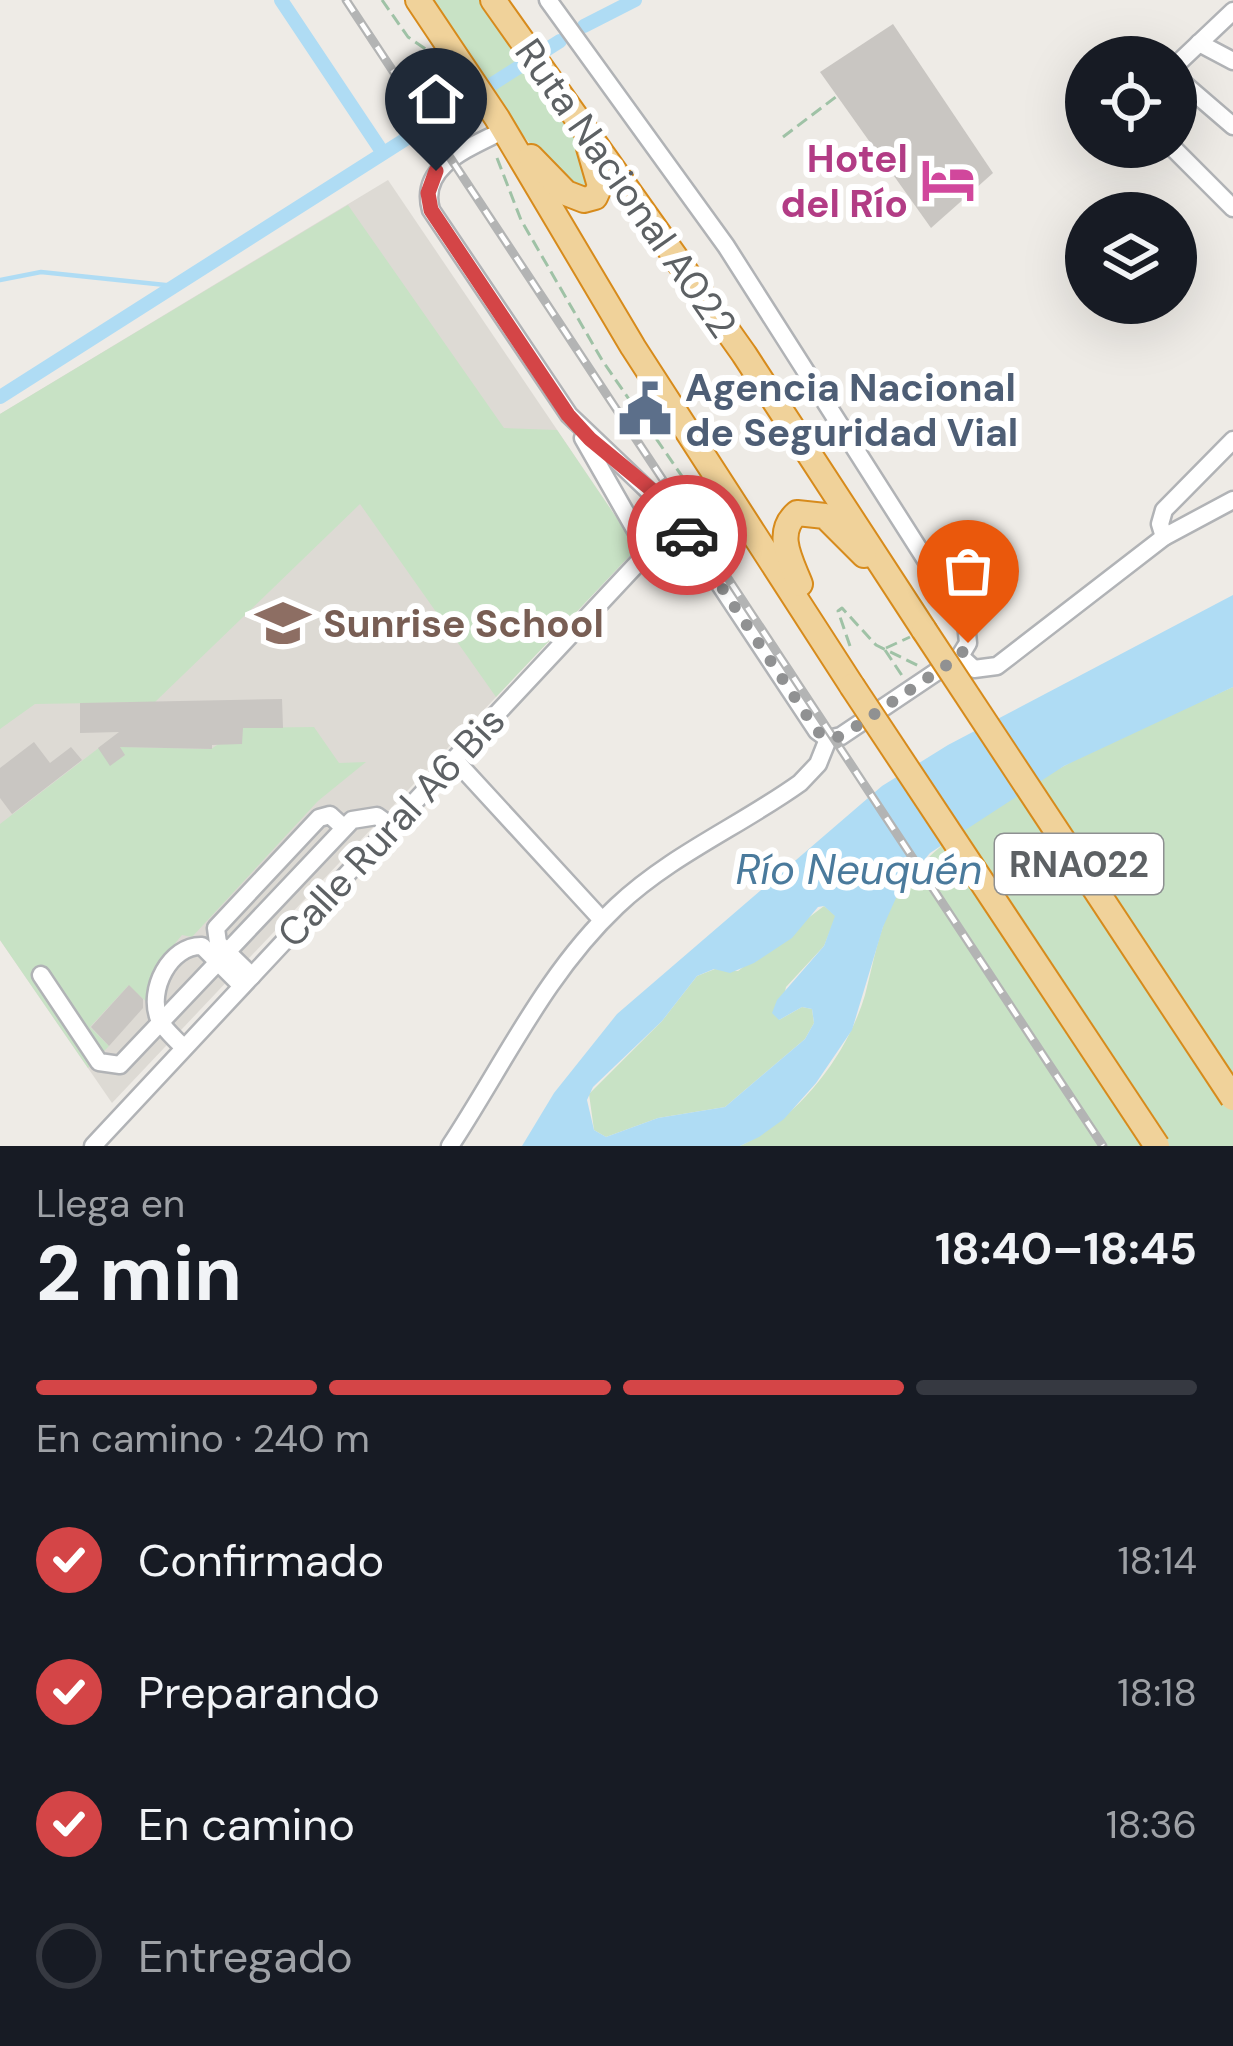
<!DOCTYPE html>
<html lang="es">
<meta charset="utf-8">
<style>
body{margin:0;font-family:"DM Sans",sans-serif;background:#242831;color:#f1f3f6;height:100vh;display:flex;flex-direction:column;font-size:45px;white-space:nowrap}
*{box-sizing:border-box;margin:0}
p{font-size:39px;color:#9ea1a6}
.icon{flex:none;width:66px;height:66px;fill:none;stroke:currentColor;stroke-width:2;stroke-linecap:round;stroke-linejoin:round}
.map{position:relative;height:1146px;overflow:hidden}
.sheet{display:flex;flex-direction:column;background:#171b24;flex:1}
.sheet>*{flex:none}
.controls{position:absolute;left:1065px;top:36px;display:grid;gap:24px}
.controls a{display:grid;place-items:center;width:132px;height:132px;border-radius:50%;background:#171b24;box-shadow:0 12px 48px #0002;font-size:60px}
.pin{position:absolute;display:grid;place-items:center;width:102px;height:102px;color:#fff;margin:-123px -51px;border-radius:50% 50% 50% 0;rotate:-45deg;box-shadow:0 0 12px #0007}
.pin .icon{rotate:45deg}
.courier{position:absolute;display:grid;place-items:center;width:120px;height:120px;margin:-60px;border:9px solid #d44547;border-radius:50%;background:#fff;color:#222;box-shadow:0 3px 15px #0007}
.summary em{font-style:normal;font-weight:700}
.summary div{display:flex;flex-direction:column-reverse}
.summary{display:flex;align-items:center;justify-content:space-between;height:204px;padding:0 36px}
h1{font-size:78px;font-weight:700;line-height:90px}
.bar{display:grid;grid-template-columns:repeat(4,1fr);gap:18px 12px;align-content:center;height:144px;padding:0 36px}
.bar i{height:15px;border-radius:9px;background:#363941}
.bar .on{background:#d44547}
.bar p{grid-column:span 4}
ol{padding:0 36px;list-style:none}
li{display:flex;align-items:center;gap:36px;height:132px}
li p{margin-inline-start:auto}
li .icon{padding:12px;border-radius:50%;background:#d44547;color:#fff;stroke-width:4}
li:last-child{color:#9ea1a6}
li i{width:66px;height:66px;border:6px solid #363941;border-radius:50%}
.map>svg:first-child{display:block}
</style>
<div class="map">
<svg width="1233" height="1146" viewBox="0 0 1233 1146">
<rect width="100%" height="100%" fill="#eeebe6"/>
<polygon fill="#dddad4" points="388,180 637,548 112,1103 0,940 0,414"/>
<g fill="#c8e2c5">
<path d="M428,0H485C513,41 599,143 586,191L568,189L505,114Z"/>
<polygon points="348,205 504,428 557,430 637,548 496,697 360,504 155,702 35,704 0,729 0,414"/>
<path d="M1233,687V1146H740C798,1118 847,1056 865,995C875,958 881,914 905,883C975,796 1131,733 1233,687Z"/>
<polygon points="314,727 339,763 366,762 318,801 192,937 182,935 158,964 148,1003 128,986 90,1027 109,1046 88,1068 0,940 0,824 113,737 126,747 211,749 243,728"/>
<polygon points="824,906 836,916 824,946 786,987 779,1020 802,1007 812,1009 814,1023 805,1039 725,1107 658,1118 606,1137 594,1130 589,1094 662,1021 697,976 715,969 738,971"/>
</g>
<path fill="#afdcf4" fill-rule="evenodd" d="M1233,595V687L1064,766L930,853L900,889L883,927L852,1030L816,1083L784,1119L759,1137L740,1146H522L554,1093L617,1014L882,786L948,745ZM824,906L835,916L824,946L777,1000L772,1013L779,1020L802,1007L812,1009L814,1023L805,1039L725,1107L658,1118L606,1137L594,1130L587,1100L593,1087L662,1021L697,976L714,969L730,973L754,963L792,938L818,907Z"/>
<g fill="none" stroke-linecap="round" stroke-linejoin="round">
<polyline stroke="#afdcf4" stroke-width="4.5" points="0,280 41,272 175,286"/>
<g stroke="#afdcf4" stroke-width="14">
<polyline points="281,0 383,153"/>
<polyline points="584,26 635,0"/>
<polyline points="0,397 560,41"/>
</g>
</g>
<g fill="#c9c6c2">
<polygon points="893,24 993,173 931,228 820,72"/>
<polygon points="282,699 283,728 243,728 242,744 212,745 212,749 120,747 125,755 110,766 98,748 119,732 80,733 80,703"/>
<polygon points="34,742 50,763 71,747 82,760 12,814 0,798 0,768"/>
<polygon points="129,985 143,999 143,1008 109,1046 91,1027"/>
</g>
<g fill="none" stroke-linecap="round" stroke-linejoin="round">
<defs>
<g id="minor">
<polyline points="548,0 726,246 966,623 968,643 960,656 841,736 828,739"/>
<polyline points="1199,43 1233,61"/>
<polyline points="1176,65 1233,11"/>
<polyline points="1176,77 1233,126"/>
<path d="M504,130C472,147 418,165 431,210L569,415L674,515L817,731L828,739"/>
<polyline points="1172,147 1233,208"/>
<polyline points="583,438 648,552"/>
<polyline points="1164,537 1160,524 1164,510 1233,440"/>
<polyline points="960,656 974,669 997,666 1164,537 1233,500"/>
<polyline points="454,759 602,920"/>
<polyline points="227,952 352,820 377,816 391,826"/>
<polyline points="41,975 99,1062 120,1065 218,962"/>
<polyline points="252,976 218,943 216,928 319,818 330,815 343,827"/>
<path d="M184,1048C176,1039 164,1030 159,1019C147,990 170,945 202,946L242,986"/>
<polyline points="93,1146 648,552 666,542 702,557"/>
<path d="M450,1146C504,1064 545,974 617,906C671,855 740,826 800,783L818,764L828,739"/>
</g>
<g id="highway">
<polyline points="418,0 497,118 633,347 852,686"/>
<polyline points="493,0 744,354 924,630"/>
<polyline points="531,157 566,193 584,200 595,197 600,186 589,148"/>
<path d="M800,584C791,561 774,533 797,513L825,516L864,555"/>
</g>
</defs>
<use href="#minor" stroke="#b1b3b6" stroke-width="21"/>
<use href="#highway" stroke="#d78b1c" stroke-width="28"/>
<g stroke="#9fc2a6" stroke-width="3" stroke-dasharray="12 6" stroke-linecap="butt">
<polyline points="382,0 408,37 430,52"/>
<polyline points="783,137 837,96"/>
<polyline points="497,158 521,220 602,360 697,498 710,503"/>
<polyline points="850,646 838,611 842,608 876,645 919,666"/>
<polyline points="886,648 910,637"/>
<polyline points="885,650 903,677"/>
</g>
<use href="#minor" stroke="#fff" stroke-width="16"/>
<use href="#highway" stroke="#f0d29a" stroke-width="24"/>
<defs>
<polyline id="rail" points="346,0 1103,1146"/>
</defs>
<use href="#rail" stroke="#b3b4b4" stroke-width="9"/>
<use href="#rail" stroke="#fff" stroke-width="4.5" stroke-dasharray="14" stroke-linecap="butt"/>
<defs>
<g id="highway-bridge">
<polyline points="924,630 1233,1098"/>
<polyline points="852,686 1157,1146"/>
</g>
</defs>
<use href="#highway-bridge" stroke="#d78b1c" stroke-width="28" stroke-linecap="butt"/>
<use href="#highway-bridge" stroke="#f0d29a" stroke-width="24"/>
</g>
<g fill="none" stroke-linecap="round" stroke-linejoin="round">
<polyline stroke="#909192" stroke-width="12" stroke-dasharray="0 21.6" points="687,535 817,731 828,739 842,736 960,656 968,643"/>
<polyline stroke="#d44547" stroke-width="15" points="436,171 428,193 431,210 568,415 590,439 653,491 687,535"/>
</g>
<defs>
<symbol id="hotel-bare" viewBox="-9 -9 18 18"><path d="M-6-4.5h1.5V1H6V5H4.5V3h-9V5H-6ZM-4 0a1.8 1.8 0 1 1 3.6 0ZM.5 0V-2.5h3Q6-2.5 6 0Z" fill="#d1479c" stroke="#fff" stroke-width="2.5" paint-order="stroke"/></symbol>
<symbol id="civic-bare" viewBox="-9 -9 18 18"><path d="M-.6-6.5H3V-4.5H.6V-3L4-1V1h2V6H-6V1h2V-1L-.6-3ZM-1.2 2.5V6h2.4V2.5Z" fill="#5c6f8a" stroke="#fff" stroke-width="2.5" paint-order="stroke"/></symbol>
<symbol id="school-bare" viewBox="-9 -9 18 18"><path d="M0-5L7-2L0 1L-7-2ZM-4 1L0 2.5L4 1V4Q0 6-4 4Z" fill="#8d6e63" stroke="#fff" stroke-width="2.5" paint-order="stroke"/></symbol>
</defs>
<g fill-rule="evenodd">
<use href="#hotel-bare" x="910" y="142" width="76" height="76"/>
<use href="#civic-bare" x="607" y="371" width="76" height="76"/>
<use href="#school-bare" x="245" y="585" width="76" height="76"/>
</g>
<g text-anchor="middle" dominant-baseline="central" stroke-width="12" stroke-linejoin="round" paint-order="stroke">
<rect fill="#fff" stroke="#8e9092" stroke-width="3" x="995" y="834" width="168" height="60" rx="9"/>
<g font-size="36" font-weight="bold" fill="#5d6164">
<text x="1079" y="864">RNA022</text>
</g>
<g font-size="39" font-weight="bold" fill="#b23c85" stroke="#fff" text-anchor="end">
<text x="908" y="158">Hotel<tspan x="908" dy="45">del Río</tspan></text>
</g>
<g font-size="39" fill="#5d6164" stroke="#fff">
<text transform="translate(626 188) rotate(55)">Ruta Nacional A022</text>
<text transform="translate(391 827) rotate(-47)">Calle Rural A6 Bis</text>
</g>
<g font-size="39" font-weight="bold" fill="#4e5e75" stroke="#fff" text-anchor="start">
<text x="685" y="387">Agencia Nacional<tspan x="685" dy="45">de Seguridad Vial</tspan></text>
</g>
<g font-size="39" font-weight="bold" fill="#785e54" stroke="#fff" text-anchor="start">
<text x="323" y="623">Sunrise School</text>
</g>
<g font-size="42" font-style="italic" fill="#4a7a9c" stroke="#fff">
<text x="859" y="869">Río Neuquén</text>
</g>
</g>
</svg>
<div class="controls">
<a><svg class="icon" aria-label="locate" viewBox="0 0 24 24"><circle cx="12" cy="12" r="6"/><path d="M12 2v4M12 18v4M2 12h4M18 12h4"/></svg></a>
<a><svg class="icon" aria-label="layers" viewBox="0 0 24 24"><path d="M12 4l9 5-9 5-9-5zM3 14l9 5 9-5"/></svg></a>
</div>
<div class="pin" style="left:968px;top:643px;background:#ea580c"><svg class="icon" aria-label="bag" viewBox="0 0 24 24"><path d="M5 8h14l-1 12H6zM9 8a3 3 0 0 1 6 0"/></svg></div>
<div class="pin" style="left:436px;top:171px;background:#1f2937"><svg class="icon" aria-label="home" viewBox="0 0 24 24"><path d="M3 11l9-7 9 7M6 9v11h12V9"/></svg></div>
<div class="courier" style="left:687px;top:535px"><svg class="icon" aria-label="car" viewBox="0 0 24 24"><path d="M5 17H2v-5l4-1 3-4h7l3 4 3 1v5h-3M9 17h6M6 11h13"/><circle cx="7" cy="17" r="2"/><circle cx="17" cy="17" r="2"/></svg></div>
</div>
<section class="sheet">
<div class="summary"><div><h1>2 min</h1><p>Llega en</p></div><em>18:40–18:45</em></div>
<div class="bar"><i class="on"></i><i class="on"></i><i class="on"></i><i></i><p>En camino · 240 m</p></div>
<ol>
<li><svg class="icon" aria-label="check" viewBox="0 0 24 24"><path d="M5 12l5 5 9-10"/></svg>Confirmado<p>18:14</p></li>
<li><svg class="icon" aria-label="check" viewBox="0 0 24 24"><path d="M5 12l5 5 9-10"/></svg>Preparando<p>18:18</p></li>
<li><svg class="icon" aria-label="check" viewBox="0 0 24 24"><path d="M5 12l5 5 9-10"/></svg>En camino<p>18:36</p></li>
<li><i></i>Entregado</li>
</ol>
</section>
